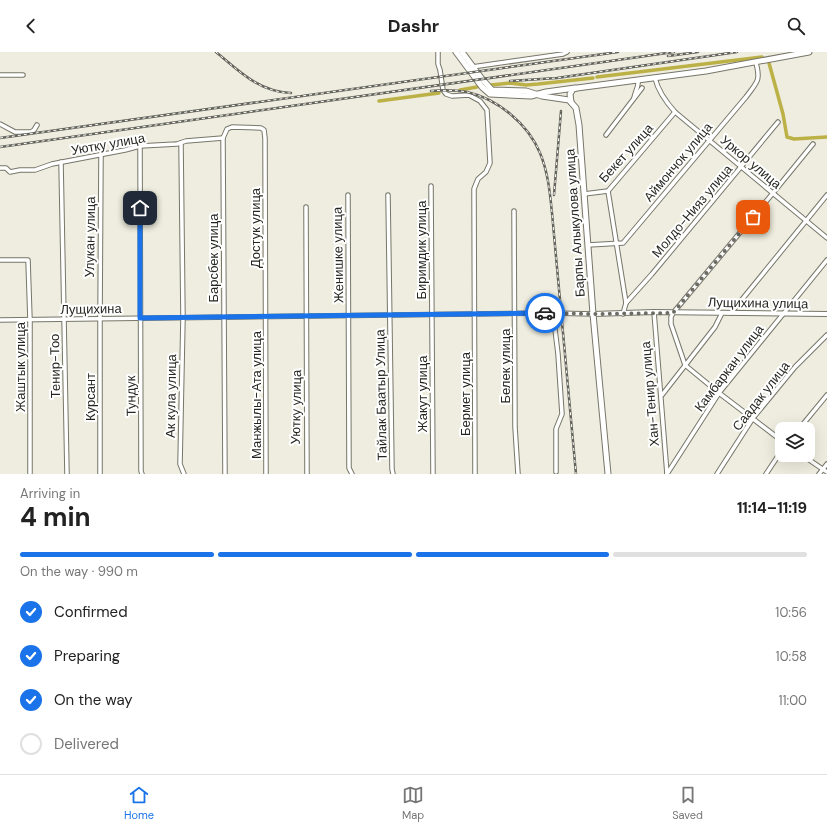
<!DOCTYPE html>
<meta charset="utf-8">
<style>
body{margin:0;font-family:"DM Sans",sans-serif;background:#f6f6f6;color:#222;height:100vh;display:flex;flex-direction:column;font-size:15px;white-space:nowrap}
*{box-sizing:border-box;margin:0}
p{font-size:13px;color:#767676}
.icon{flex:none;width:22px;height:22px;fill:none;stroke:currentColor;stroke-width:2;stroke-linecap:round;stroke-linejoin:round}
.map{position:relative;height:422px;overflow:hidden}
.side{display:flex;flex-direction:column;background:#fff;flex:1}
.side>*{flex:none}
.controls{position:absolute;left:775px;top:370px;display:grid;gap:8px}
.controls a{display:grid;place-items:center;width:40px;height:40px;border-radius:8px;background:#fff;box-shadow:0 4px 16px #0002;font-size:20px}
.pin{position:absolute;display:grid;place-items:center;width:34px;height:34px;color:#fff;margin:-17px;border-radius:8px;box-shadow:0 2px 6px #0006}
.courier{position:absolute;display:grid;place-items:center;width:40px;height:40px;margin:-20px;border:3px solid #1a73e8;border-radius:50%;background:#fff;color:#222;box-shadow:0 1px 5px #0007}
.head em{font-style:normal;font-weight:700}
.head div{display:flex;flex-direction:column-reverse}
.head{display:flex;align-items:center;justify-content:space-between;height:68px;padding:0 20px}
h1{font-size:26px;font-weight:700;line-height:30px}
.bar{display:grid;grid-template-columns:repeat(4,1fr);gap:6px 4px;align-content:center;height:48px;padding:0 20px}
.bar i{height:5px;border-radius:3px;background:#e0e0e0}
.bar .active{background:#1a73e8}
.bar p{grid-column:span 4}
ol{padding:0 20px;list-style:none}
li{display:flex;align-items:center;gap:12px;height:44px}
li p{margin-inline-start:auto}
li .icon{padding:4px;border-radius:50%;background:#1a73e8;color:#fff;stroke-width:4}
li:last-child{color:#767676}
li i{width:22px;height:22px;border:2px solid #e0e0e0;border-radius:50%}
header{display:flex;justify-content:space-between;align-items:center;height:52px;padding:0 20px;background:#fff;font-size:18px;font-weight:700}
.menu{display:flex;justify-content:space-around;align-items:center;height:56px;border-top:1px solid #e0e0e0;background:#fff;font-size:11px;color:#767676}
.menu a{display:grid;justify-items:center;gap:2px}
.menu .active{color:#1a73e8}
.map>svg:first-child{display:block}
</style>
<header><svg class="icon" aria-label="back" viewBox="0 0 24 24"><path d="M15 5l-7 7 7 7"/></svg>Dashr<svg class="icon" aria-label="search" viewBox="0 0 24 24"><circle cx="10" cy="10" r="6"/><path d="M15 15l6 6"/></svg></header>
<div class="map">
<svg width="827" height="422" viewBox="0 0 827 422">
<rect width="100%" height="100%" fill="#eeeddf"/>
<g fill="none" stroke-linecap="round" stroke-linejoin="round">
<g stroke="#bcb147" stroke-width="3.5">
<polyline points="769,11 783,62 787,85 794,87 827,85"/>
<polyline points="597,25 762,5"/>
<polyline points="491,33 510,31 526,33 538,32 593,26"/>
<polyline points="460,38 477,35"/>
<polyline points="379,49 439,41"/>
</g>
<defs>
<g id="minor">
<polyline points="438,0 438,12 440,18 443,38 446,42 452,44 469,43 480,49 487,58 490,111 486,120 478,127 474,137 475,422"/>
<polyline points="472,15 563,2 567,0"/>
<polyline points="0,23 23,23"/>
<path d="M655,26C658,39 666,50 675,60L827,186"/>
<path d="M634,46C635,39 639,35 638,28"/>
<polyline points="0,72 15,80 31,80 34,78 37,73"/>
<polyline points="606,83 642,36"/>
<polyline points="181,91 183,266 180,412 184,422"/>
<polyline points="140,94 141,419 142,422"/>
<polyline points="61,110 67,422"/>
<polyline points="0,116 6,116 10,120 20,118 35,118 52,112 125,98 140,94 177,92 186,89 223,86"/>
<polyline points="431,134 433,422"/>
<polyline points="608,139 626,251"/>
<polyline points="584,142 608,139 675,60"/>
<polyline points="348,143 349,416 352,422"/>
<polyline points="388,143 392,417 393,422"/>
<polyline points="306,155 307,422"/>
<polyline points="514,159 515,375 518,422"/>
<path d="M588,193L623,191L746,45C757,30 761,29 756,11"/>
<polyline points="0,208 28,208 30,268 30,421"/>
<polyline points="654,260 667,422"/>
<polyline points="553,261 558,302 562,362 556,377 556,420"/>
<polyline points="731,261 827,143"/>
<polyline points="623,262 626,251 652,222 778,70"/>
<polyline points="0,268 553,261 593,262"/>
<polyline points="662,343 715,275 722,261"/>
<polyline points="799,377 827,343"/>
<polyline points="782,389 719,341 685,313 671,272 671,265 673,261 773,141 813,92"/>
<polyline points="802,403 827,420"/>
<polyline points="100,422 100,267 101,103"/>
<polyline points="225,422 223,86 227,77 232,75 261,76 264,78 265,86 266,422"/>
<polyline points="667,422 719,341 827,208"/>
<polyline points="717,422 753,366 795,315 827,283"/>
<polyline points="766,422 782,398"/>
<polyline points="819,422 827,412"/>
</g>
<polyline id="tertiary" points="593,262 654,260 827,262"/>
<g id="primary">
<polyline points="456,0 482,35 490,42 531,44 546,40 575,36"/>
<polyline points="462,0 482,27 492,38 526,39 542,44 569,48 576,56 579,73 593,262 608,422"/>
<polyline points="571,50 570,42 573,37 577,36 706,19 809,0"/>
</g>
</defs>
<use href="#minor" stroke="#77766a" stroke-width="5.5"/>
<use href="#tertiary" stroke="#77766a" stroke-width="6"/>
<use href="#primary" stroke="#77766a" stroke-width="7"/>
<use href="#minor" stroke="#fff" stroke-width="3.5"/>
<use href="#tertiary" stroke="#fff" stroke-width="4"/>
<use href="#primary" stroke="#fff" stroke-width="5"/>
<defs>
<g id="rail">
<path d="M216,0C239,19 259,40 291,41"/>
<polyline points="668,4 698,0"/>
<polyline points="510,29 557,26 737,0"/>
<path d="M431,39C443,38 455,38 467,40C498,47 528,72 540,101C548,120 550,141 552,161L576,422"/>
<polyline points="0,86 618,0"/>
<polyline points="0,95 674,0"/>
<polyline points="554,143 561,59"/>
</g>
</defs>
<use href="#rail" stroke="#63635b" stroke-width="2.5"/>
<use href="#rail" stroke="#fff" stroke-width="1" stroke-dasharray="3" stroke-linecap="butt"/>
</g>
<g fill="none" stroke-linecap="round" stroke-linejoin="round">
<polyline stroke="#6c6c64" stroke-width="4" stroke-dasharray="0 7.2" points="545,261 593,262 673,261 753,165"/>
<polyline stroke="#1a73e8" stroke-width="5" points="140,156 140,266 545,261"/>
</g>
<g text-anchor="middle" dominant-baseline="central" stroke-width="4" stroke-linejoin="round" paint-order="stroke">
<g font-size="13" fill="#262621" stroke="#fff">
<text transform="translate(108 92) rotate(-10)">Уютку улица</text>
<text transform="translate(626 101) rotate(-48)">Бекет улица</text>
<text transform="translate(678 110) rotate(-50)">Аймончок улица</text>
<text transform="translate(751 110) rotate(40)">Уркор улица</text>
<text transform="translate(692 159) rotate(-50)">Молдо-Нияз улица</text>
<text transform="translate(575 171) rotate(-94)">Барпы Алыкулова улица</text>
<text transform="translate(255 176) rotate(-90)">Достук улица</text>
<text transform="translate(90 185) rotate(-89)">Улукан улица</text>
<text transform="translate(421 198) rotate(-90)">Биримдик улица</text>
<text transform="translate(338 203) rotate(-91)">Женишке улица</text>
<text transform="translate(213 206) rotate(-90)">Барсбек улица</text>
<text transform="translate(758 251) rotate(1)">Лущихина улица</text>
<text transform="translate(91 257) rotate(-1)">Лущихина</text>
<text transform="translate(55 314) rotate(-91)">Тенир-Тоо</text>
<text transform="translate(505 314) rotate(-90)">Белек улица</text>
<text transform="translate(20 315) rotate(-90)">Жаштык улица</text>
<text transform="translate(729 316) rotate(-53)">Камбаркан улица</text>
<text transform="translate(422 342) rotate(-90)">Жакут улица</text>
<text transform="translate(465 342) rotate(-90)">Бермет улица</text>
<text transform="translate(650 342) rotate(-95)">Хан-Тенир улица</text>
<text transform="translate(256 343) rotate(-90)">Манжылы-Ата улица</text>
<text transform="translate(381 343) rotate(-91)">Тайлак Баатыр Улица</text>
<text transform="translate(131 344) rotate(-91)">Тундук</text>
<text transform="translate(171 344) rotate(-89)">Ак кула улица</text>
<text transform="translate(761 344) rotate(-52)">Саадак улица</text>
<text transform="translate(90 345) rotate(-90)">Курсант</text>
<text transform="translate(296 355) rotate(-89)">Уютку улица</text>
</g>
</g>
</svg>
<div class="controls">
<a><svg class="icon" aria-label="layers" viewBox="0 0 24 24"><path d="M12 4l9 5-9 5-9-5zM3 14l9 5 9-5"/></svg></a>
</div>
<div class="pin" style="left:753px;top:165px;background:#ea580c"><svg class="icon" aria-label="bag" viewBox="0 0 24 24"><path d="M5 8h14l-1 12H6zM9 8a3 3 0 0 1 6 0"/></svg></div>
<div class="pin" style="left:140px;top:156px;background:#1f2937"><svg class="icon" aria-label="home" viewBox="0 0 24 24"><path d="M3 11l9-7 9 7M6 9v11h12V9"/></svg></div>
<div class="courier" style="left:545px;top:261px"><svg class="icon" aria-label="car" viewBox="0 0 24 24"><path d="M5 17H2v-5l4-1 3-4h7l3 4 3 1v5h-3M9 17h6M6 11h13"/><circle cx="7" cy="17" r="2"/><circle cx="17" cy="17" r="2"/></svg></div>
</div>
<section class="side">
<div class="head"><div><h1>4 min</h1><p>Arriving in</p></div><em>11:14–11:19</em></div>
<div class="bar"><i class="active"></i><i class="active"></i><i class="active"></i><i></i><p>On the way · 990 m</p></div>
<ol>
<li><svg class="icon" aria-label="check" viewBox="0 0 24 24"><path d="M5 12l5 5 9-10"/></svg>Confirmed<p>10:56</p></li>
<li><svg class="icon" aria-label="check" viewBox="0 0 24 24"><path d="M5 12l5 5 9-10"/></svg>Preparing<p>10:58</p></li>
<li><svg class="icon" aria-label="check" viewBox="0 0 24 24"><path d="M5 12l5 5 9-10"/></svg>On the way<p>11:00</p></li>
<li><i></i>Delivered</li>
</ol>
</section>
<nav class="menu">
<a class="active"><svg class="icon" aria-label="home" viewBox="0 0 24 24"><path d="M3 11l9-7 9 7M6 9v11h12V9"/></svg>Home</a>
<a><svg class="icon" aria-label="map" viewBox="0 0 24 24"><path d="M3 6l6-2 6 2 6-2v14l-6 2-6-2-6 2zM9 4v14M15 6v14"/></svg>Map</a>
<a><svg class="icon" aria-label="saved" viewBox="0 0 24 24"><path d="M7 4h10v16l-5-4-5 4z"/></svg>Saved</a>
</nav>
